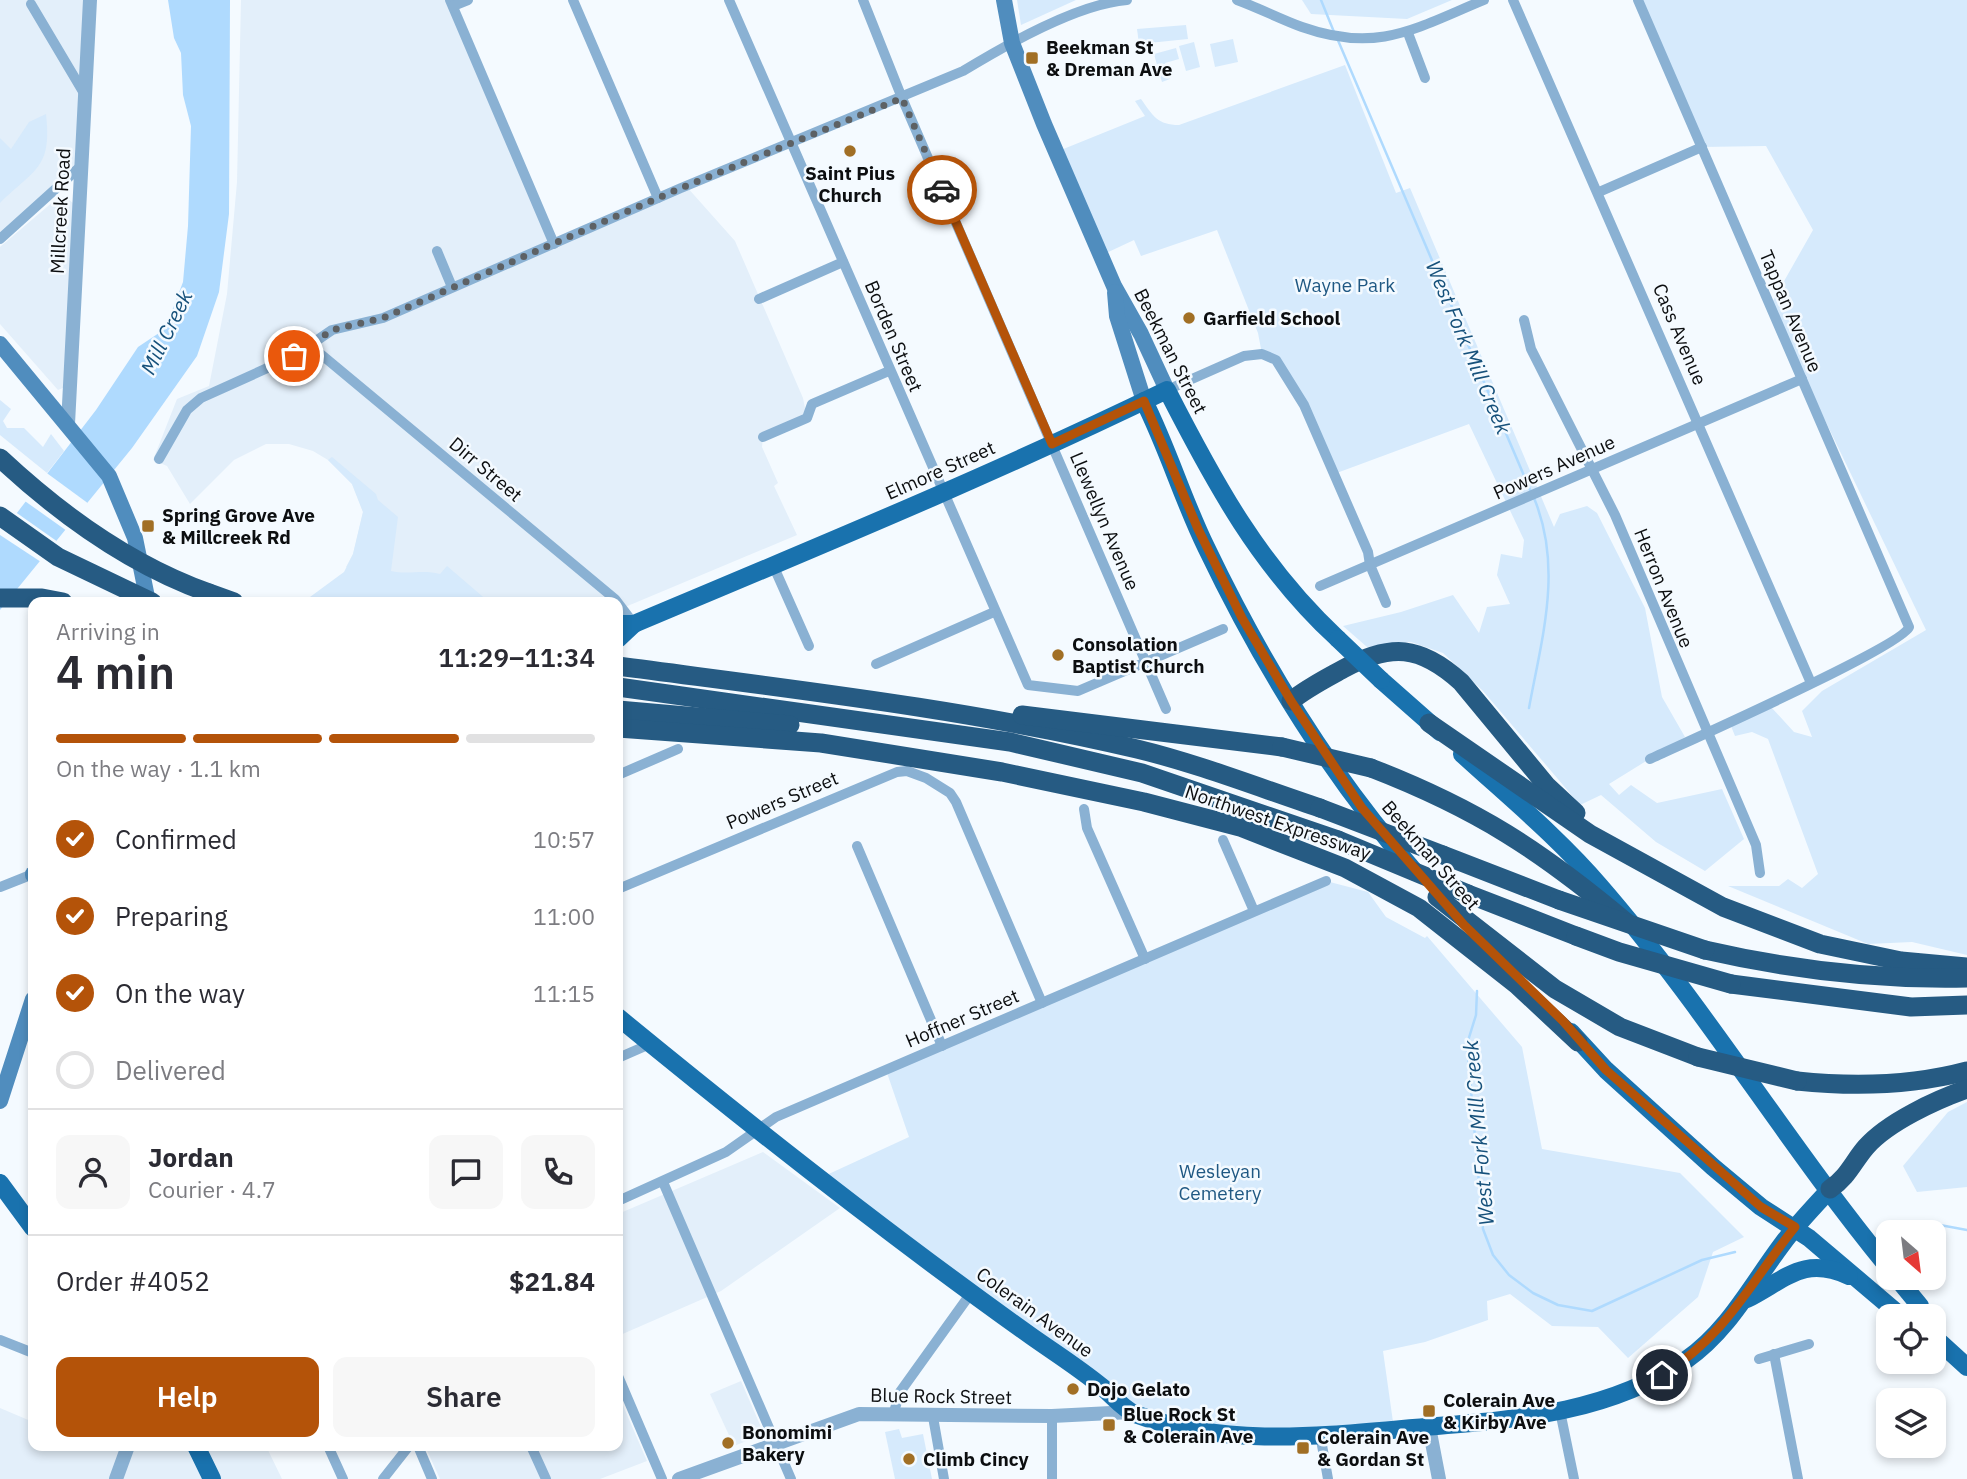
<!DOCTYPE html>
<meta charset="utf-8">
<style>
body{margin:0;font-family:"IBM Plex Sans",sans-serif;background:#f7f7f7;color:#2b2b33;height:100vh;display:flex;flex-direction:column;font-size:26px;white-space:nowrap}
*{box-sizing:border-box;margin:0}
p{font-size:23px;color:#7c7c81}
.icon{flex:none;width:38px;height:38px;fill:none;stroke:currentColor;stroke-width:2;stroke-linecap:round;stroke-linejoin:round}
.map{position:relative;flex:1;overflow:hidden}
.panel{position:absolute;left:28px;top:597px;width:595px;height:854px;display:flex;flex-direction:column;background:#fff;border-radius:14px;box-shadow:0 4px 10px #0003}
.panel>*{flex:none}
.needle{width:46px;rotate:152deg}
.controls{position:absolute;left:1876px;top:1220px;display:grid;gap:14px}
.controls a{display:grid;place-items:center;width:70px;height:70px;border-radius:14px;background:#fff;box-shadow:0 4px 10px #0003;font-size:35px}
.pin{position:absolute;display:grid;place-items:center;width:60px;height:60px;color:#fff;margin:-30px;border:4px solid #fff;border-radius:50%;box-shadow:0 2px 7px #0007}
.courier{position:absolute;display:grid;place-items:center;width:70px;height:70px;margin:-35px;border:5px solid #b45309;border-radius:50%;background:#fff;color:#222;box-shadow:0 2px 9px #0007}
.head em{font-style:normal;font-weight:600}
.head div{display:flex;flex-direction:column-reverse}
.head{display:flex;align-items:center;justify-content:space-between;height:119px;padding:0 28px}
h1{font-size:46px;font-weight:600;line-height:52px}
.bar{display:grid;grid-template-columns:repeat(4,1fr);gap:10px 7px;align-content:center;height:84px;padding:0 28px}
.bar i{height:9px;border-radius:5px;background:#e1e1e2}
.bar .current{background:#b45309}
.bar p{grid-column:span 4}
.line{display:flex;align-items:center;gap:18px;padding:0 28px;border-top:2px solid #e1e1e2}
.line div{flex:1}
.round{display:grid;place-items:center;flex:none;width:74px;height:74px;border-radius:14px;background:#f7f7f7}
ol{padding:0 28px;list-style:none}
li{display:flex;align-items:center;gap:21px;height:77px}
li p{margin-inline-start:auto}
li .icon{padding:7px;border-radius:50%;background:#b45309;color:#fff;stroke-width:4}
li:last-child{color:#7c7c81}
li i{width:38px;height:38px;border:4px solid #e1e1e2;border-radius:50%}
.primary-button{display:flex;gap:14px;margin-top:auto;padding:14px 28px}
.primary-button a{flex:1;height:80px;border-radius:14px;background:#b45309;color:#fff;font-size:28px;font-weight:600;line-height:80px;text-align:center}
.primary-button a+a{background:#f7f7f7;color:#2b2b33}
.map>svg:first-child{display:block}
</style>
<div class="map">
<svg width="1967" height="1479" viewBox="0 0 1967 1479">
<rect width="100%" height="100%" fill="#f4faff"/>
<g fill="#e3effa">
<polygon points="0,0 90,0 81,166 0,239"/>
<polygon points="241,0 450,0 554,243 686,186 735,241 803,398 807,418 763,437 762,447 778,483 774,486 797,535 618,610 618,602 441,602 346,567 353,554 363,512 352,484 328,460 313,451 289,444 266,444 234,460 190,504 167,466 153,460 177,399 209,386 227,294 237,182"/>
<polygon points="64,196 73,203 65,387 58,390 0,324 0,247 54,201"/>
<polygon points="763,1152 840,1208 721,1291 618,1336 618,1214"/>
<polygon points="741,1381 764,1434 734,1446 710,1394"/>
<polygon points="618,1394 647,1461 600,1479 440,1479 425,1446 618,1446"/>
<polygon points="0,1408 33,1422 33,1446 266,1446 282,1479 0,1479"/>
</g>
<g fill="#d6eafc">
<polygon points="1017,0 1076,0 1021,25"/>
<polygon points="1302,0 1452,0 1407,19 1311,14"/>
<polygon points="1638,0 1967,0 1967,955 1912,942 1868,944 1728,886 1779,886 1788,879 1802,888 1818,874 1768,739 1752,732 1735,736 1731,726 1771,707 1794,732 1812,737 1802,711 1822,691 1926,630 1770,306 1813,230 1766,146 1702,147"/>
<polygon points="1186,25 1188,39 1139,44 1137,29"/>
<polygon points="1233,39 1238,62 1215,67 1210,44"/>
<polygon points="1194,42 1200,67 1186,71 1179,46"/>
<polygon points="1176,48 1179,59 1165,63 1170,79 1162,82 1157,66 1164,63 1157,65 1154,54"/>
<path d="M1345,65L1396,193L1410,188L1554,527L1560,514L1587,506L1597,513L1645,608L1662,697L1685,737L1609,784L1619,795L1631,785L1657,803L1722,789L1744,839L1705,871L1656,842L1601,795L1580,805L1483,691L1443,653L1411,642L1367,647L1343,626L1401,612L1453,595L1479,633L1487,607L1510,604L1497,575L1501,554L1522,558L1524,540L1469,424L1334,474L1281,365L1262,354L1258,333L1217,230L1141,256L1134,240L1102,255L1056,152L1145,116L1135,101L1141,99C1153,116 1158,125 1179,125Z"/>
<path d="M46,114C52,168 36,168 0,203V138L11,149L29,122Z"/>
<polygon points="0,400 11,409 3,421 7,428 24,428 43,447 51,434 64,451 47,473 0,435"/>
<path d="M332,457L376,494L378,500L398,517L391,571C409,575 423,569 440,574L447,566L489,602H316L310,597L344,572L353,554L363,512L352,484L328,460Z"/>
<polygon points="1326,881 1368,892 1386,917 1425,938 1427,936 1522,1047 1542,1149 1680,1173 1744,1237 1713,1252 1698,1297 1628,1358 1598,1327 1552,1326 1510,1294 1487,1301 1488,1320 1425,1342 1383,1351 1394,1429 1272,1438 1131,1412 820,1178 909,1137 886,1070"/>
<polygon points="1967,1102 1967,1187 1917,1192 1903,1166 1948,1112"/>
<polygon points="899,1429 902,1438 923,1434 932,1479 895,1479 885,1432"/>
</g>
<polygon fill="#afdafe" points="168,0 230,0 229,214 219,292 197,356 132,448 0,610 0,535 96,410 138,347 165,329 183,282 188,226 191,126 183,95 181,53 174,38"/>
<g fill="#f4faff">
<polygon points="44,471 89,504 67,531 22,499"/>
<polygon points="14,511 58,542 41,562 0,535 0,529"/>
</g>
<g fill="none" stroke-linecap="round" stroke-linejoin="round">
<g stroke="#afdafe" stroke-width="2.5">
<polyline points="1321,0 1334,32"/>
<polyline points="1337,38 1531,492"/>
<path d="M1529,708C1542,637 1563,568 1534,498"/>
<polyline points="1477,991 1476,1015 1467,1044 1483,1229 1493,1255 1509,1275 1533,1293 1558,1305 1592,1311 1702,1260 1735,1252"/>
<polyline points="1915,1228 1940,1225 1967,1230"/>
</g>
<g stroke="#8ab1d3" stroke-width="10">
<polyline points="450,0 554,244"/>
<polyline points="573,0 658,198"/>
<polyline points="729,0 1028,685 1078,691 1223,629"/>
<polyline points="863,0 902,98 1166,709"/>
<path d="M1237,0C1259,8 1280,19 1302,27C1378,54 1416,28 1484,0"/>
<polyline points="1513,0 1811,683"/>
<path d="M1638,0L1909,627C1903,646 1684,743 1650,759"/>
<polyline points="31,4 85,95"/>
<polyline points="453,6 468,0"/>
<polyline points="1408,33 1425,78"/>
<polyline points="1599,192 1702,147"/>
<polyline points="0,239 81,166"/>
<polyline points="437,251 452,287"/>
<polyline points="759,299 843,262"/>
<polyline points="1524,320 1531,349 1615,515 1756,845 1760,873"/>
<polyline points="311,346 615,599 634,624"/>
<polyline points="1167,390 1244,356 1262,354 1276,360 1304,405 1368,552 1370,565 1386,603"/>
<polyline points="763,437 807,418 812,404 889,371"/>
<path d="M159,459L187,410L201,398L294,356L332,330L383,318L681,188L963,71C1006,45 1077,4 1127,0"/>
<polyline points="773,565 809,646"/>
<polyline points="1320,586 1802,379"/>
<polyline points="876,664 994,612"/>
<polyline points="618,775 678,749"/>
<polyline points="1084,809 1087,828 1145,959"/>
<polyline points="1223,840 1254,911"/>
<polyline points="857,846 942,1046"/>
<polyline points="0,887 33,874"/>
<polyline points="618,889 897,772 907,771 926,778 950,793 956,802 1042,1003"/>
<polyline points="618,1058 650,1044"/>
<polyline points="663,1182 791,1479"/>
<polyline points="618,1201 726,1152 776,1117 1326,881"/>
<polyline points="0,1340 33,1353"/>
<polyline points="1774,1354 1798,1479"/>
<polyline points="1759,1359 1809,1344"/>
<polyline points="618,1376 662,1479"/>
<polyline points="1560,1411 1574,1479"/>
<polyline points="893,1415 900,1392 971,1293"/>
<polyline points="1052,1416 1052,1479"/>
<polyline points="933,1417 944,1479"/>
<polyline points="1320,1434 1328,1479"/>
<polyline points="328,1446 343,1479"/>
<polyline points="418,1446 432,1479"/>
<polyline points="531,1446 546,1479"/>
<polyline points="383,1479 409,1446"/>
</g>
<g stroke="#8ab1d3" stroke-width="14">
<polyline points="68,424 90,0"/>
<polyline points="1429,1427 1439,1479"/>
<polyline points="116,1479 128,1446"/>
<polyline points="679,1479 859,1414 1052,1416 1131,1412"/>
</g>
<g stroke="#508dbe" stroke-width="16">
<polyline points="1004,0 1012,43 1044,124 1114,286 1141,334 1167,390"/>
<polyline points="1115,292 1117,316 1144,401"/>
<polyline points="0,344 109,476 135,538 148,602"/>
<polyline points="33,874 33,875"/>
<polyline points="0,1101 33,999"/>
</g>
<g stroke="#1972ae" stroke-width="18">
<path d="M1144,401C1168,449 1183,500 1206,547C1261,662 1331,776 1415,872"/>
<path d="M618,624H634C812,549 992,475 1167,390C1215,484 1260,567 1338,639"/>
<polyline points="618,639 634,624"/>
<polyline points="1381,680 1440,732"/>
<path d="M1462,754C1509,797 1559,838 1600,886C1705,1007 1787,1144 1888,1267"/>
<path d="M618,1017C752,1127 889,1235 1031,1336C1055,1353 1079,1368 1102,1387C1112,1395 1123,1409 1135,1414C1232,1450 1336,1434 1437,1426C1523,1419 1612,1411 1686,1360C1729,1330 1752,1284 1783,1243C1797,1224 1814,1207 1830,1189"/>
<polyline points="1571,1032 1606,1070 1713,1167 1761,1207 1809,1238 1901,1316"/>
<polyline points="0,1183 33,1228"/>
<polyline points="1897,1278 1920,1306 1922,1316"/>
<path d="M1747,1299C1785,1280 1803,1255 1849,1276"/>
<polyline points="1934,1337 1967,1367"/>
<polyline points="196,1446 212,1479"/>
</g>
<g stroke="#265b83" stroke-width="19">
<polyline points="209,593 234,602"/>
<polyline points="0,598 42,598 63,602"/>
<path d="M618,666C790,689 968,709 1137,749C1199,764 1260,788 1320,808"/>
<polyline points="618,687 1010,742 1142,773 1338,840"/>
<path d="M1291,701C1307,688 1325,679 1343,669C1391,643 1420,645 1461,682L1547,786L1576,813"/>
<polyline points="618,710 790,725"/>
<polyline points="1022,715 1282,747"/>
<polyline points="1429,723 1590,834 1723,907 1820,944 1901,961 1967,967"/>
<polyline points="618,728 821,743 1002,772 1144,802 1240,827 1345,868 1419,908 1517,985 1578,1042"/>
<path d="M1371,768C1477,809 1540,850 1626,922"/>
<polyline points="1443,855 1559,900"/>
<polyline points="1468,894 1576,936"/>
<polyline points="1437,897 1555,989 1620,1027 1698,1057"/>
<path d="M1705,950C1792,970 1878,980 1967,978"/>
<polyline points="1731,984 1911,1007 1967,1005"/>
<path d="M1797,1081C1855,1087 1911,1086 1967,1071"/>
<path d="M1830,1189C1848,1177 1853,1162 1866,1147C1888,1122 1936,1100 1967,1089"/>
</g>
<polyline stroke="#1972ae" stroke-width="18" points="1338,639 1381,680"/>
<g stroke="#265b83" stroke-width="19">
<path d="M0,458C61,515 130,565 209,593"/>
<polyline points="0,516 58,557 152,602"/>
<polyline points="1282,747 1371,768"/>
<polyline points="1320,808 1443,855"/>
<polyline points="1338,840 1468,894"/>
<polyline points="1559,900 1705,950"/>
<polyline points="1576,936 1619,952 1731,984"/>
<polyline points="1698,1057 1797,1081"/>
</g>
</g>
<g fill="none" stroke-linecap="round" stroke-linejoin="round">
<polyline stroke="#5d6164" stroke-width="7" stroke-dasharray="0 12.6" points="294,356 332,330 383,318 681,188 902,98 942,190"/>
<path stroke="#b45309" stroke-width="9" d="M942,190L1052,444L1144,401L1198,529L1242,618L1291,701L1362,808L1464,925L1563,1021L1606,1070L1761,1207L1795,1227C1750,1283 1726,1336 1662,1375"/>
</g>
<g fill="#a16f25" stroke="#f4faff" stroke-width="2.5">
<rect x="1025" y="51" width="14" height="14" rx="3.5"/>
<circle cx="850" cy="151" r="7"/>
<circle cx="1189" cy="318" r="7"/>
<rect x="141" y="519" width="14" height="14" rx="3.5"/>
<circle cx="1058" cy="655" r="7"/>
<circle cx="1073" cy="1389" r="7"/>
<rect x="1422" y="1404" width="14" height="14" rx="3.5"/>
<rect x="1102" y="1418" width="14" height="14" rx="3.5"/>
<circle cx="728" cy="1443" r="7"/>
<rect x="1296" y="1441" width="14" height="14" rx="3.5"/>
<circle cx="909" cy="1459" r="7"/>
</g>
<g text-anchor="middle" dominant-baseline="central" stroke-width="5" stroke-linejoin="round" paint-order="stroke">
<g font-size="19" font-weight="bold" fill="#0c0e10" stroke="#f4faff" text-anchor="start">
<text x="1046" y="47">Beekman St<tspan x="1046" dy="22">&amp; Dreman Ave</tspan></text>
<text x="850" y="173" text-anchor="middle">Saint Pius<tspan x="850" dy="22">Church</tspan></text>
<text x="1203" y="318">Garfield School</text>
<text x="162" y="515">Spring Grove Ave<tspan x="162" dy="22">&amp; Millcreek Rd</tspan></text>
<text x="1072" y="644">Consolation<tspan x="1072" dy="22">Baptist Church</tspan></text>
<text x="1087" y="1389">Dojo Gelato</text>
<text x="1443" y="1400">Colerain Ave<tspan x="1443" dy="22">&amp; Kirby Ave</tspan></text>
<text x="1123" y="1414">Blue Rock St<tspan x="1123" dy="22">&amp; Colerain Ave</tspan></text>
<text x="742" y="1432">Bonomimi<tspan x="742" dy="22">Bakery</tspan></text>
<text x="1317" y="1437">Colerain Ave<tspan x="1317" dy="22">&amp; Gordan St</tspan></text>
<text x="923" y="1459">Climb Cincy</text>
</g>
<g font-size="19" fill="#0c0e10" stroke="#f4faff">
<text transform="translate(60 211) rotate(-87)">Millcreek Road</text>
<text transform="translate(1791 311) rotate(67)">Tappan Avenue</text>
<text transform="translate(1680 334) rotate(67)">Cass Avenue</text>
<text transform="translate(894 336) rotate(67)">Borden Street</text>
<text transform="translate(1171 351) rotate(63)">Beekman Street</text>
<text transform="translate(1554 467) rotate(-24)">Powers Avenue</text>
<text transform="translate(486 469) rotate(40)">Dirr Street</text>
<text transform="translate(940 470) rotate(-24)">Elmore Street</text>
<text transform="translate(1105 521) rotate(67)">Llewellyn Avenue</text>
<text transform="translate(1664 588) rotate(68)">Herron Avenue</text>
<text transform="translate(782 800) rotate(-23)">Powers Street</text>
<text transform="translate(1278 822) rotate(19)">Northwest Expressway</text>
<text transform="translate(1431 855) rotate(49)">Beekman Street</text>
<text transform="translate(962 1018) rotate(-23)">Hoffner Street</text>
<text transform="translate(1035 1312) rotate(36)">Colerain Avenue</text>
<text transform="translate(941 1396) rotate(1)">Blue Rock Street</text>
</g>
<g font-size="19" fill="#1f5883" stroke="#f4faff">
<text x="1345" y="285">Wayne Park</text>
<text x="1220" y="1171">Wesleyan<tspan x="1220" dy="22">Cemetery</tspan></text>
</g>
<g font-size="21" font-style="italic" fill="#16517b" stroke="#f4faff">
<text transform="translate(166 332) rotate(-64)">Mill Creek</text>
<text transform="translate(1469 347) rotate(67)">West Fork Mill Creek</text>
<text transform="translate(1478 1133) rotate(-95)">West Fork Mill Creek</text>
</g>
</g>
</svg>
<div class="controls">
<a><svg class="needle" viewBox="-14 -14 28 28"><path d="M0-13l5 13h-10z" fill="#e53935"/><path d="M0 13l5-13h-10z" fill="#7c7c81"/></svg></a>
<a><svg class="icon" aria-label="locate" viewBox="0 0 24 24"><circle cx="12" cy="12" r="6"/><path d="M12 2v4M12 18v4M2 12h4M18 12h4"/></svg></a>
<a><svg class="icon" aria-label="layers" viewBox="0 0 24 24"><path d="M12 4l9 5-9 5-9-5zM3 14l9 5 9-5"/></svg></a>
</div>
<div class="pin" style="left:294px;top:356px;background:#ea580c"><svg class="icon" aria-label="bag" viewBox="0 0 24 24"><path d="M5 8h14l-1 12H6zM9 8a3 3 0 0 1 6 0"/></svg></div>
<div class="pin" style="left:1662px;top:1375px;background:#1f2937"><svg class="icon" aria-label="home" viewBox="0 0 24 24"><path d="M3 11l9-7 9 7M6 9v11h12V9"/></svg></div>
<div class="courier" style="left:942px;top:190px"><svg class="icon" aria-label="car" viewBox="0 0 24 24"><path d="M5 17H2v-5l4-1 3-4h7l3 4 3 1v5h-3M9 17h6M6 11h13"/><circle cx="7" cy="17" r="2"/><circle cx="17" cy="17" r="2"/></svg></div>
<section class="panel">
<div class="head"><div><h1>4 min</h1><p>Arriving in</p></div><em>11:29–11:34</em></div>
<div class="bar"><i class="current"></i><i class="current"></i><i class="current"></i><i></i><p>On the way · 1.1 km</p></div>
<ol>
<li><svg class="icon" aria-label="check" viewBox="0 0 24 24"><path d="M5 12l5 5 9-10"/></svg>Confirmed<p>10:57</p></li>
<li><svg class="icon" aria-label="check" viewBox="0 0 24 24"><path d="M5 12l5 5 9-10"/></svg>Preparing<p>11:00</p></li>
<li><svg class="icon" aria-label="check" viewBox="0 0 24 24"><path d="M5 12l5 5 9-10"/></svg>On the way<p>11:15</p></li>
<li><i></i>Delivered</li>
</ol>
<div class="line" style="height:126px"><a class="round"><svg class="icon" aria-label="person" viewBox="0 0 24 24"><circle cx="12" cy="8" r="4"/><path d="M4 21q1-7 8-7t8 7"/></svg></a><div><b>Jordan</b><p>Courier · 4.7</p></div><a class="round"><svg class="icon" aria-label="chat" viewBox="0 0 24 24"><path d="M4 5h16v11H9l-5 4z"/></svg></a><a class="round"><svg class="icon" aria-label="phone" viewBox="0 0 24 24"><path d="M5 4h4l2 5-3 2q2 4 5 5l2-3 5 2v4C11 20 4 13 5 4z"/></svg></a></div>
<div class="line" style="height:91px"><div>Order #4052</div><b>$21.84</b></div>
<div class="primary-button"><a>Help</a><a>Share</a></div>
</section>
</div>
